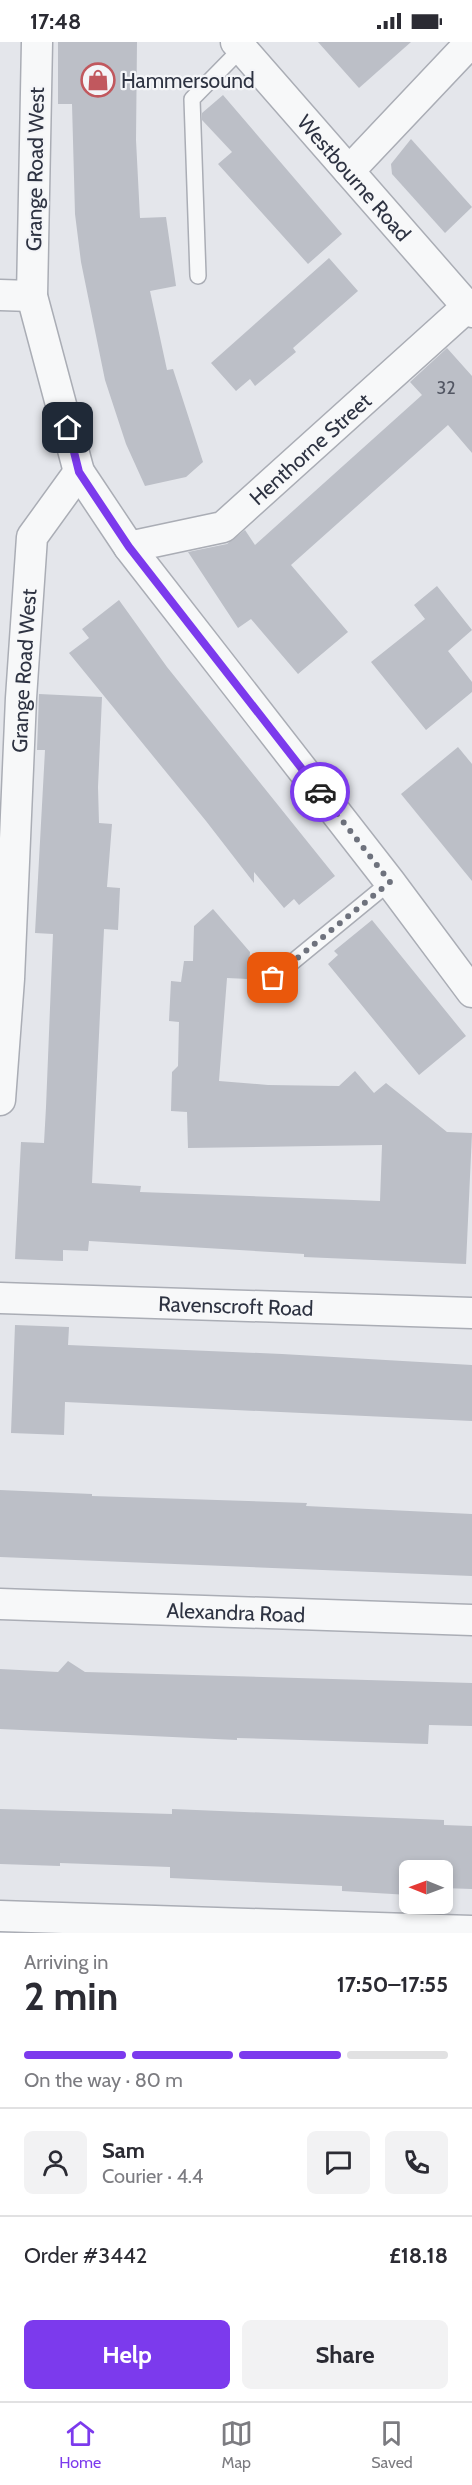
<!DOCTYPE html>
<meta charset="utf-8">
<style>
body{margin:0;font-family:Cabin,sans-serif;background:#f2f2f3;color:#2b2b33;height:100vh;display:flex;flex-direction:column;font-size:22px;white-space:nowrap}
*{box-sizing:border-box;margin:0}
p{font-size:20px;color:#7c7c81}
.icon{flex:none;width:33px;height:33px;fill:none;stroke:currentColor;stroke-width:2;stroke-linecap:round;stroke-linejoin:round}
.map{position:relative;height:1891px;overflow:hidden}
.side{display:flex;flex-direction:column;background:#fff;flex:1}
.side>*{flex:none}
.needle{width:39px;rotate:271deg}
.fabs{position:absolute;left:399px;top:1818px;display:grid;gap:12px}
.fabs a{display:grid;place-items:center;width:54px;height:54px;border-radius:9px;background:#fff;box-shadow:0 3px 9px #0003;font-size:30px}
.pin{position:absolute;display:grid;place-items:center;width:51px;height:51px;color:#fff;margin:-26px;border-radius:12px;box-shadow:0 3px 9px #0006}
.courier{position:absolute;display:grid;place-items:center;width:60px;height:60px;margin:-30px;border:4px solid #7c3aed;border-radius:50%;background:#fff;color:#222;box-shadow:0 2px 8px #0007}
.overview em{font-style:normal;font-weight:800}
.overview div{display:flex;flex-direction:column-reverse}
.overview{display:flex;align-items:center;justify-content:space-between;height:102px;padding:0 24px}
h1{font-size:39px;font-weight:800;line-height:45px}
.bar{display:grid;grid-template-columns:repeat(4,1fr);gap:9px 6px;align-content:center;height:72px;padding:0 24px}
.bar i{height:8px;border-radius:4px;background:#e1e1e2}
.bar .selected{background:#7c3aed}
.bar p{grid-column:span 4}
.line{display:flex;align-items:center;gap:15px;padding:0 24px;border-top:2px solid #e1e1e2}
.line div{flex:1}
.round{display:grid;place-items:center;flex:none;width:63px;height:63px;border-radius:9px;background:#f2f2f3}
.cta{display:flex;gap:12px;margin-top:auto;padding:12px 24px}
.cta a{flex:1;height:69px;border-radius:9px;background:#7c3aed;color:#fff;font-size:24px;font-weight:800;line-height:69px;text-align:center}
.cta a+a{background:#f2f2f3;color:#2b2b33}
.status{display:flex;justify-content:space-between;align-items:center;height:42px;padding:0 30px;background:#fff;direction:ltr}
.status svg{height:16px;fill:currentColor}
.tab-bar{display:flex;justify-content:space-around;align-items:center;height:84px;border-top:2px solid #e1e1e2;background:#fff;font-size:16px;color:#7c7c81}
.tab-bar a{display:grid;justify-items:center;gap:3px}
.tab-bar .selected{color:#7c3aed}
.map>svg:first-child{display:block}
</style>
<div class="status"><b>17:48</b><svg viewBox="0 0 49 12"><path d="M0 12V9h3v3zM5 12V6h3v6zM10 12V3h3v9zM15 12V0h3v12zM26 1h20v11H26zM47 4h2v5h-2z"/></svg></div>
<div class="map">
<svg width="472" height="1891" viewBox="0 0 472 1891">
<rect width="100%" height="100%" fill="#e4e6eb"/>
<g fill="#bcbfc7">
<polygon points="58,0 137,0 136,98 140,176 166,175 176,244 150,249 167,328 173,327 203,420 186,435 145,444 126,402 105,338 81,220 75,172 72,62 58,62"/>
<polygon points="318,0 411,0 359,46"/>
<polygon points="223,53 342,192 308,222 218,122 232,110 202,78 202,71"/>
<polygon points="411,97 472,165 445,191 392,132 391,122"/>
<polygon points="329,216 358,249 293,306 296,310 255,344 250,337 236,349 211,321"/>
<polygon points="447,306 472,334 472,411 448,383 291,523 348,590 298,632 251,577 238,586 188,510 227,502 245,488 255,503 422,353 410,340"/>
<polygon points="437,544 472,588 448,609 472,640 472,650 426,688 371,620 425,577 414,563"/>
<polygon points="119,558 167,625 335,834 299,863 294,857 284,866 254,830 254,841 206,779 69,611 89,596 82,587"/>
<polygon points="39,652 102,655 98,745 99,781 112,782 107,845 120,846 118,888 104,887 92,1141 141,1144 140,1150 380,1159 382,1103 188,1106 187,1070 171,1069 172,1030 178,1024 179,980 169,979 171,939 181,940 184,919 193,919 194,884 213,867 250,910 248,937 227,936 219,1039 268,1043 339,1044 355,1029 374,1051 386,1041 447,1090 472,1091 466,1222 304,1215 304,1212 89,1199 88,1209 63,1208 63,1219 15,1217 21,1100 44,1101 46,1065 53,892 35,891 45,708 37,708"/>
<polygon points="458,705 472,722 472,839 401,752"/>
<polygon points="372,878 466,994 419,1033 328,922 338,913 334,909"/>
<polygon points="15,1283 69,1285 68,1303 282,1312 472,1323 472,1379 65,1360 64,1393 11,1391"/>
<polygon points="0,1448 92,1452 92,1454 307,1461 306,1464 472,1472 472,1534 0,1515"/>
<polygon points="68,1619 85,1630 472,1641 472,1684 429,1683 428,1702 237,1696 237,1698 0,1687 0,1627 58,1630"/>
<polygon points="0,1767 172,1772 172,1767 444,1778 444,1783 472,1784 472,1847 442,1846 442,1828 410,1828 409,1853 342,1849 342,1844 170,1836 170,1825 60,1821 60,1824 0,1822"/>
</g>
<g fill="none" stroke-linecap="round" stroke-linejoin="round">
<defs>
<g id="service">
<polyline points="198,234 192,57 242,6"/>
<polyline points="273,936 390,840"/>
</g>
<g id="minor">
<polyline points="37,0 32,254 79,430 129,505 390,840 472,950"/>
<path id="s1" d="M236,0L472,270"/>
<polyline points="349,129 471,0"/>
<polyline points="0,253 32,254"/>
<path id="s2" d="M129,505L223,485L467,265"/>
<path id="s3" d="M0,1058L9,937L21,656L32,495L79,430"/>
<path id="s4" d="M0,1256L472,1271"/>
<path id="s5" d="M0,1562L472,1578"/>
<polyline points="0,1874 472,1889"/>
</g>
</defs>
<use href="#service" stroke="#aaadb5" stroke-width="18"/>
<use href="#minor" stroke="#aaadb5" stroke-width="33"/>
<use href="#service" stroke="#f7f8f9" stroke-width="15"/>
<use href="#minor" stroke="#f7f8f9" stroke-width="30"/>
</g>
<g fill="none" stroke-linecap="round" stroke-linejoin="round">
<polyline stroke="#6e727d" stroke-width="6" stroke-dasharray="0 10.8" points="273,936 390,840 320,750"/>
<polyline stroke="#7c3aed" stroke-width="8" points="68,386 79,430 129,505 320,750"/>
</g>
<defs>
<symbol id="shop-ring" viewBox="-11 -11 22 22"><circle r="9.5" fill="#f4f5f8" stroke="#c1585e" stroke-width="1.5"/><path d="M-5-2.5h2.3a2.7 3.5 0 0 1 5.4 0H5L5.5 6h-11ZM-1.5-2.5h3a1.5 2.3 0 0 0-3 0Z" fill="#c1585e"/></symbol>
</defs>
<g fill-rule="evenodd">
<use href="#shop-ring" x="79" y="19" width="38" height="38"/>
</g>
<g text-anchor="middle" dominant-baseline="central" stroke-width="4.5" stroke-linejoin="round" paint-order="stroke">
<g font-size="18" fill="#525663">
<text x="446" y="346">32</text>
</g>
<g font-size="21" fill="#2e3342" stroke="#f4f5f8" text-anchor="start">
<text x="121" y="38">Hammersound</text>
</g>
<g font-size="21" fill="#2e3342" stroke="#f4f5f8">
<text transform="translate(35 127) rotate(-89)">Grange Road West</text>
<text stroke="none"><textPath href="#s1" startOffset="180">Westbourne Road</textPath></text>
<text stroke="none"><textPath href="#s2" startOffset="213">Henthorne Street</textPath></text>
<text stroke="none"><textPath href="#s3" startOffset="430">Grange Road West</textPath></text>
<text stroke="none"><textPath href="#s4" startOffset="236">Ravenscroft Road</textPath></text>
<text stroke="none"><textPath href="#s5" startOffset="236">Alexandra Road</textPath></text>
</g>
</g>
</svg>
<div class="fabs">
<a><svg class="needle" viewBox="-14 -14 28 28"><path d="M0-13l5 13h-10z" fill="#e53935"/><path d="M0 13l5-13h-10z" fill="#7c7c81"/></svg></a>
</div>
<div class="pin" style="left:273px;top:936px;background:#ea580c"><svg class="icon" aria-label="bag" viewBox="0 0 24 24"><path d="M5 8h14l-1 12H6zM9 8a3 3 0 0 1 6 0"/></svg></div>
<div class="pin" style="left:68px;top:386px;background:#1f2937"><svg class="icon" aria-label="home" viewBox="0 0 24 24"><path d="M3 11l9-7 9 7M6 9v11h12V9"/></svg></div>
<div class="courier" style="left:320px;top:750px"><svg class="icon" aria-label="car" viewBox="0 0 24 24"><path d="M5 17H2v-5l4-1 3-4h7l3 4 3 1v5h-3M9 17h6M6 11h13"/><circle cx="7" cy="17" r="2"/><circle cx="17" cy="17" r="2"/></svg></div>
</div>
<section class="side">
<div class="overview"><div><h1>2 min</h1><p>Arriving in</p></div><em>17:50–17:55</em></div>
<div class="bar"><i class="selected"></i><i class="selected"></i><i class="selected"></i><i></i><p>On the way · 80 m</p></div>
<div class="line" style="height:108px"><a class="round"><svg class="icon" aria-label="person" viewBox="0 0 24 24"><circle cx="12" cy="8" r="4"/><path d="M4 21q1-7 8-7t8 7"/></svg></a><div><b>Sam</b><p>Courier · 4.4</p></div><a class="round"><svg class="icon" aria-label="chat" viewBox="0 0 24 24"><path d="M4 5h16v11H9l-5 4z"/></svg></a><a class="round"><svg class="icon" aria-label="phone" viewBox="0 0 24 24"><path d="M5 4h4l2 5-3 2q2 4 5 5l2-3 5 2v4C11 20 4 13 5 4z"/></svg></a></div>
<div class="line" style="height:78px"><div>Order #3442</div><b>£18.18</b></div>
<div class="cta"><a>Help</a><a>Share</a></div>
</section>
<nav class="tab-bar">
<a class="selected"><svg class="icon" aria-label="home" viewBox="0 0 24 24"><path d="M3 11l9-7 9 7M6 9v11h12V9"/></svg>Home</a>
<a><svg class="icon" aria-label="map" viewBox="0 0 24 24"><path d="M3 6l6-2 6 2 6-2v14l-6 2-6-2-6 2zM9 4v14M15 6v14"/></svg>Map</a>
<a><svg class="icon" aria-label="saved" viewBox="0 0 24 24"><path d="M7 4h10v16l-5-4-5 4z"/></svg>Saved</a>
</nav>
